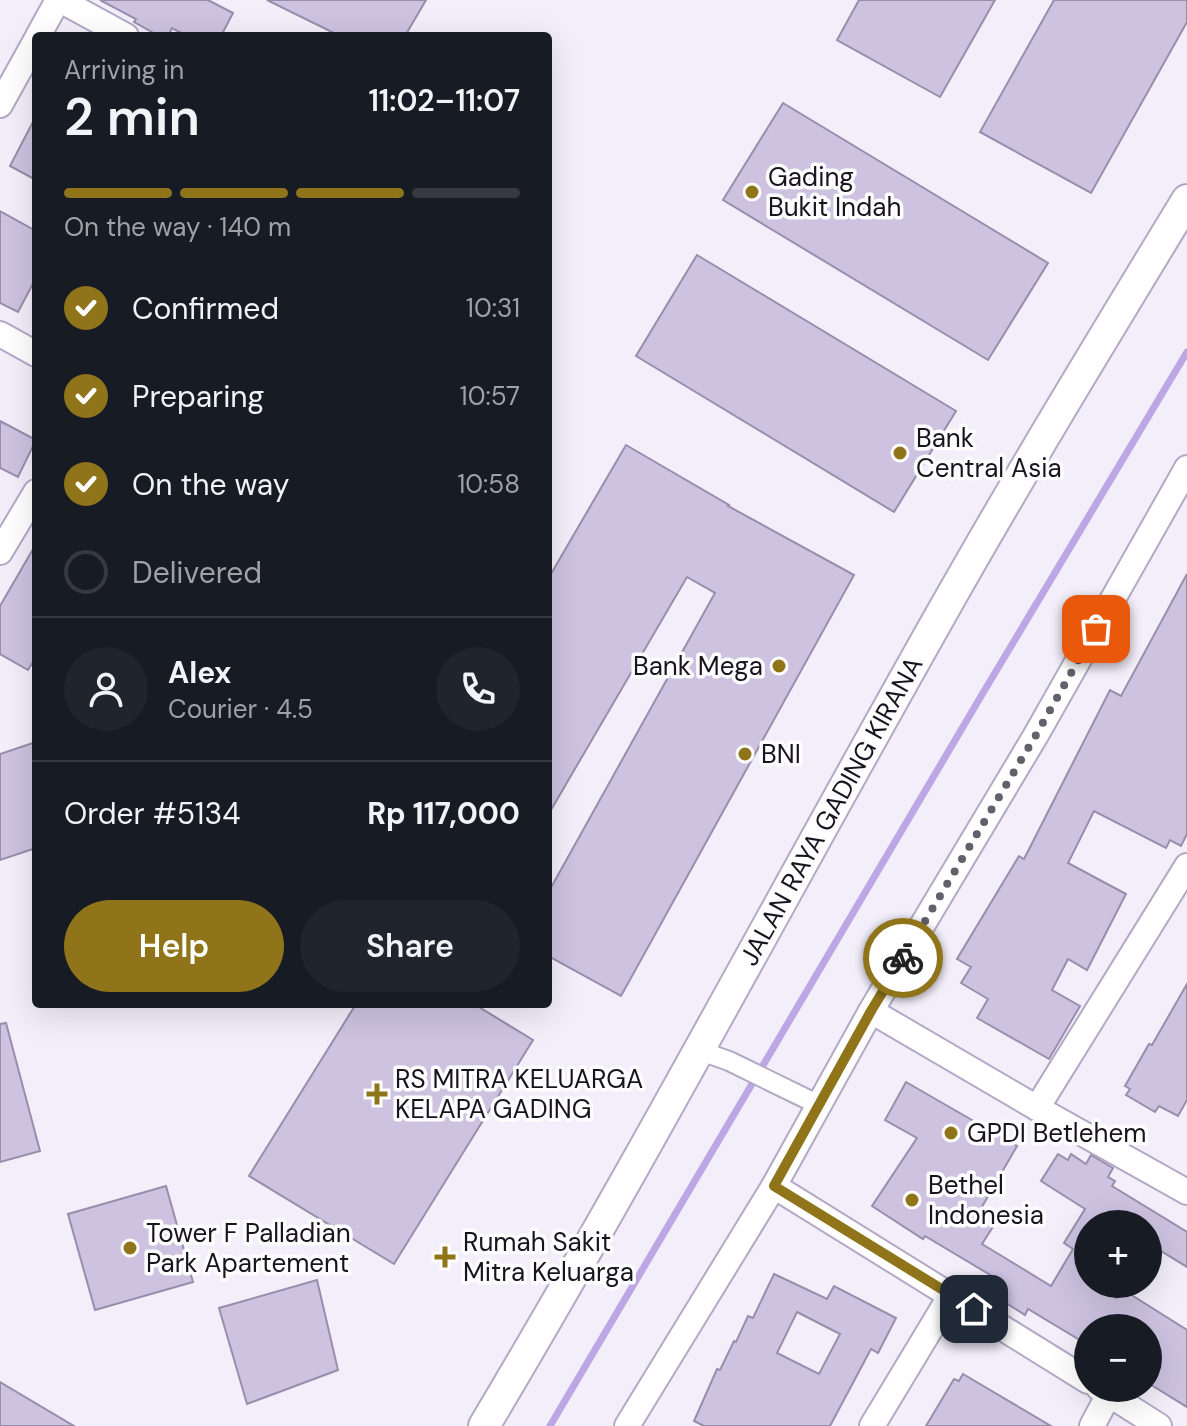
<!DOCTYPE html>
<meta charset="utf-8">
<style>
body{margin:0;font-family:"DM Sans",sans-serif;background:#20242c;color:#f1f3f6;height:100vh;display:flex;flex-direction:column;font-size:30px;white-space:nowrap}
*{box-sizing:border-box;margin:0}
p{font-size:26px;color:#9ea1a6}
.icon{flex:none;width:44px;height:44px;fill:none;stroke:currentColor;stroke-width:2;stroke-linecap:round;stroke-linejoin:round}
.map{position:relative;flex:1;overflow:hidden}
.panel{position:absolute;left:32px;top:32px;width:520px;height:976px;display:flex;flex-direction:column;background:#171b24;border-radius:8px;box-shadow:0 8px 32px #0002}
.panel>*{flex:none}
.buttons{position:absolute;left:1074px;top:1210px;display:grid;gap:16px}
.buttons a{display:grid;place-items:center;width:88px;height:88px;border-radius:50%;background:#171b24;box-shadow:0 8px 32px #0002;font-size:40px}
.pin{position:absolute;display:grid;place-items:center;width:68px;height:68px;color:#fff;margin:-34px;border-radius:16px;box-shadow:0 4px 12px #0006}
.courier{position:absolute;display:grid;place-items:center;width:80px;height:80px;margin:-40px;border:6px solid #8f741a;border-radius:50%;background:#fff;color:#222;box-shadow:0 2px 10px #0007}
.overview em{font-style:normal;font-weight:600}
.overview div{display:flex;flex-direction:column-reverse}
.overview{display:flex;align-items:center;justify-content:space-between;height:136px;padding:0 32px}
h1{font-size:52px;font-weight:600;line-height:60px}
.bar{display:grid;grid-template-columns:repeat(4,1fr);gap:12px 8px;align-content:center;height:96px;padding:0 32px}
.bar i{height:10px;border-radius:6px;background:#363941}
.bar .active{background:#8f741a}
.bar p{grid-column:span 4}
.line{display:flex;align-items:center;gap:20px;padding:0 32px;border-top:2px solid #363941}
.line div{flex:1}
.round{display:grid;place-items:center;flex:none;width:84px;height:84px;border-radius:42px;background:#20242c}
ol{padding:0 32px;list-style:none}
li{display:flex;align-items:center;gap:24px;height:88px}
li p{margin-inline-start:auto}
li .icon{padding:8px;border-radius:50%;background:#8f741a;color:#fff;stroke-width:4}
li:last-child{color:#9ea1a6}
li i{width:44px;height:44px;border:4px solid #363941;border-radius:50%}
.button{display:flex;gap:16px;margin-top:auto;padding:16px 32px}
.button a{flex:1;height:92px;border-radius:48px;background:#8f741a;color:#fff;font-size:32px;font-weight:600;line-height:92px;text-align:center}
.button a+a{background:#20242c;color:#f1f3f6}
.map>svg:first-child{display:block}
</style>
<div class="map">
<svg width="1187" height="1426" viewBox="0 0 1187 1426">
<rect width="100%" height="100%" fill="#f2eefa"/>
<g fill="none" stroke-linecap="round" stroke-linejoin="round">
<polyline stroke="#bda6e4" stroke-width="7" points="550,1426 977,703 1187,352"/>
</g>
<g fill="#cdc3e1" stroke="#988eab" stroke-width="2" fill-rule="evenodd">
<polygon points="100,0 208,0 233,13 221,36 187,36 172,28 168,36 159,36 134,22 136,19"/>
<polygon points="267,0 426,0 405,36 340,36"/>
<polygon points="859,0 995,0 940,97 837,40"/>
<polygon points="1054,0 1187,0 1187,22 1091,193 980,132"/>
<polygon points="783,103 1048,263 988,360 723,200"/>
<polygon points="36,116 36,180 10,166"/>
<polygon points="0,211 36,231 36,278 18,312 0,303"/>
<polygon points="697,255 956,411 894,512 636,356"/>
<polygon points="0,421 36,440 18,477 0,468"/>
<polygon points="626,445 729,505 728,506 854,575 621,996 548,956 548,893 715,593 687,577 548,815 548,579"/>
<polygon points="36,544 36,657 28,670 0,654 0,606"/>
<polygon points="1187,574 1187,834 1181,846 1170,840 1166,848 1094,811 1068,863 1126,894 1087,970 1068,959 1052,990 1080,1006 1049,1059 977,1018 988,999 961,983 971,967 957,959 1019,856 1024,859 1110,690 1121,696"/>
<polygon points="36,742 36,848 0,860 0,754"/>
<polygon points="1187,984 1187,1100 1178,1116 1159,1106 1155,1112 1126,1095 1130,1089 1125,1086 1149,1044 1152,1045"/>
<polygon points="356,1004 474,1004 533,1040 394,1264 249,1176"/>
<polygon points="6,1023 40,1151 0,1162 0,1024"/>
<polygon points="906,1082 1017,1146 979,1212 996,1222 982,1244 1051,1286 1073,1249 1064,1243 1085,1209 1041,1181 1058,1154 1068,1160 1071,1154 1086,1164 1091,1155 1113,1168 1108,1177 1115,1181 1112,1186 1187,1232 1187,1267 1148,1243 1148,1224 1088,1224 1088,1284 1094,1284 1116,1298 1122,1289 1187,1330 1187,1407 1148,1383 1148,1328 1088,1328 1088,1345 1028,1309 1025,1315 984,1289 992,1276 925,1236 923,1239 872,1206 917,1138 885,1120"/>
<polygon points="166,1186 193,1282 95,1310 68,1214"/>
<path d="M774,1274L827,1299L834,1286L896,1318L878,1353L871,1349L830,1426H704L694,1421L717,1369L720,1370L734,1341L736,1342L748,1316L753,1318ZM797,1312L840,1334L819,1374L777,1353Z"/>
<polygon points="317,1280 338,1370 247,1404 219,1308"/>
<polygon points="963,1374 1051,1426 926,1426 954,1379 959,1381"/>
<polygon points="0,1382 74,1426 0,1426"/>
</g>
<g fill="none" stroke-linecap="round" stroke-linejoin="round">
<defs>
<polyline id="pedestrian" points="698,1050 729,1061 819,1105"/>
<g id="minor">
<polyline points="60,0 126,36"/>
<polyline points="38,36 58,0"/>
<polyline points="0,105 36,40"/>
<polyline points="0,334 36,354"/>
<polyline points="0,552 36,492"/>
<polyline points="871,1011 1037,1108 1187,1192"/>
<polyline points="1037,1108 1187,866"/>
<polyline points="774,1186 1088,1381"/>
<polyline points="1099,1388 1159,1426"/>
<polyline points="627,1426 774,1186 871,1011 1036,735 1187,468"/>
<polyline points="872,1426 951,1295"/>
<polyline points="1092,1426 1109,1394"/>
</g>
<path id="tertiary" d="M484,1426C644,1158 790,881 944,609C1022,471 1105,335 1187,200"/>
</defs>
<use href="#pedestrian" stroke="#b3a9c7" stroke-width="22"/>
<use href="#minor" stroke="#b3a9c7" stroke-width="28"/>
<use href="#tertiary" stroke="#b3a9c7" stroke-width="34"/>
<use href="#pedestrian" stroke="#fff" stroke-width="18"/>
<use href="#minor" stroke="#fff" stroke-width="24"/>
<use href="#tertiary" stroke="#fff" stroke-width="30"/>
</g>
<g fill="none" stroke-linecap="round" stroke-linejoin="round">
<polyline stroke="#64606b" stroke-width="8" stroke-dasharray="0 14.4" points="903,958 1036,735 1096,629"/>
<polyline stroke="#8f741a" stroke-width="10" points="903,958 871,1011 774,1186 974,1309"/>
</g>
<g fill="#8f741a" stroke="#fdfdfd" stroke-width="3">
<circle cx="752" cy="192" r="8"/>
<circle cx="900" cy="453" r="8"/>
<circle cx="779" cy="666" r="8"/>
<circle cx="745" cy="754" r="8"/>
<path d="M373 1082h8v8h8v8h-8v8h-8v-8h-8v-8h8z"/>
<circle cx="951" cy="1133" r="8"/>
<circle cx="912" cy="1200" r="8"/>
<circle cx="130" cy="1248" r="8"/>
<path d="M441 1245h8v8h8v8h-8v8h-8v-8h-8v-8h8z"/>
</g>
<g text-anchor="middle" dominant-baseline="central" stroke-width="7" stroke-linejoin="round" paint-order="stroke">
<g font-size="26" fill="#18141e" stroke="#fdfdfd" text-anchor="start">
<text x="768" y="177">Gading<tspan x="768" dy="30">Bukit Indah</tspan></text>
<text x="916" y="438">Bank<tspan x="916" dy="30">Central Asia</tspan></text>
<text x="763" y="666" text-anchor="end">Bank Mega</text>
<text x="761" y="754">BNI</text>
<text x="395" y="1079">RS MITRA KELUARGA<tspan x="395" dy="30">KELAPA GADING</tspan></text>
<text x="967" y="1133">GPDI Betlehem</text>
<text x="928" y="1185">Bethel<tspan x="928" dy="30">Indonesia</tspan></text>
<text x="146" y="1233">Tower F Palladian<tspan x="146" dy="30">Park Apartement</tspan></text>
<text x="463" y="1242">Rumah Sakit<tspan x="463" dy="30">Mitra Keluarga</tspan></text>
</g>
<g font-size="26" fill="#18141e" stroke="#fdfdfd">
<text transform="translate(831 811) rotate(-61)">JALAN RAYA GADING KIRANA</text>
</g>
</g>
</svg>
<div class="buttons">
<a>+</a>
<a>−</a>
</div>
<div class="pin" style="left:1096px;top:629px;background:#ea580c"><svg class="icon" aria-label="bag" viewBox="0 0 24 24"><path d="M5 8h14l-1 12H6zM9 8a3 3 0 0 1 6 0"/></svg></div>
<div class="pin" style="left:974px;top:1309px;background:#1f2937"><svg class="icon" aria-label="home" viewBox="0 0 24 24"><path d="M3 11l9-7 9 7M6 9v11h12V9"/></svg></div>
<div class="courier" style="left:903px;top:958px"><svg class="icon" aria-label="bike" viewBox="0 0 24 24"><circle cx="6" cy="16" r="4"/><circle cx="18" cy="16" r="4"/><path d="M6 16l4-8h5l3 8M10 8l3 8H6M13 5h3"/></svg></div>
<section class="panel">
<div class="overview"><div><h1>2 min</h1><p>Arriving in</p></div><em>11:02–11:07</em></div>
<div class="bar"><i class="active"></i><i class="active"></i><i class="active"></i><i></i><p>On the way · 140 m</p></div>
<ol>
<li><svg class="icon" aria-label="check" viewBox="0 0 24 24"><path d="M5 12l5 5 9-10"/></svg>Confirmed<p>10:31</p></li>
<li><svg class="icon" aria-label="check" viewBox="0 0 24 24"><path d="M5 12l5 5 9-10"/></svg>Preparing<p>10:57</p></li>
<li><svg class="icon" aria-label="check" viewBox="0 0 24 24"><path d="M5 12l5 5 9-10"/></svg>On the way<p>10:58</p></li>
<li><i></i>Delivered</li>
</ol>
<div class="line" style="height:144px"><a class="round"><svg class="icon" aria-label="person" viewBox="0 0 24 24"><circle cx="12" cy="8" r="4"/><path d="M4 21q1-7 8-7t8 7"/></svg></a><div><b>Alex</b><p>Courier · 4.5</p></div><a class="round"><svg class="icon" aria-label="phone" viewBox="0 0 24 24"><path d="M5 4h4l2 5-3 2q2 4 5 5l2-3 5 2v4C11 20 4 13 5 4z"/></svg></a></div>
<div class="line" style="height:104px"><div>Order #5134</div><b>Rp 117,000</b></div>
<div class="button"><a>Help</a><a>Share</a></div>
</section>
</div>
